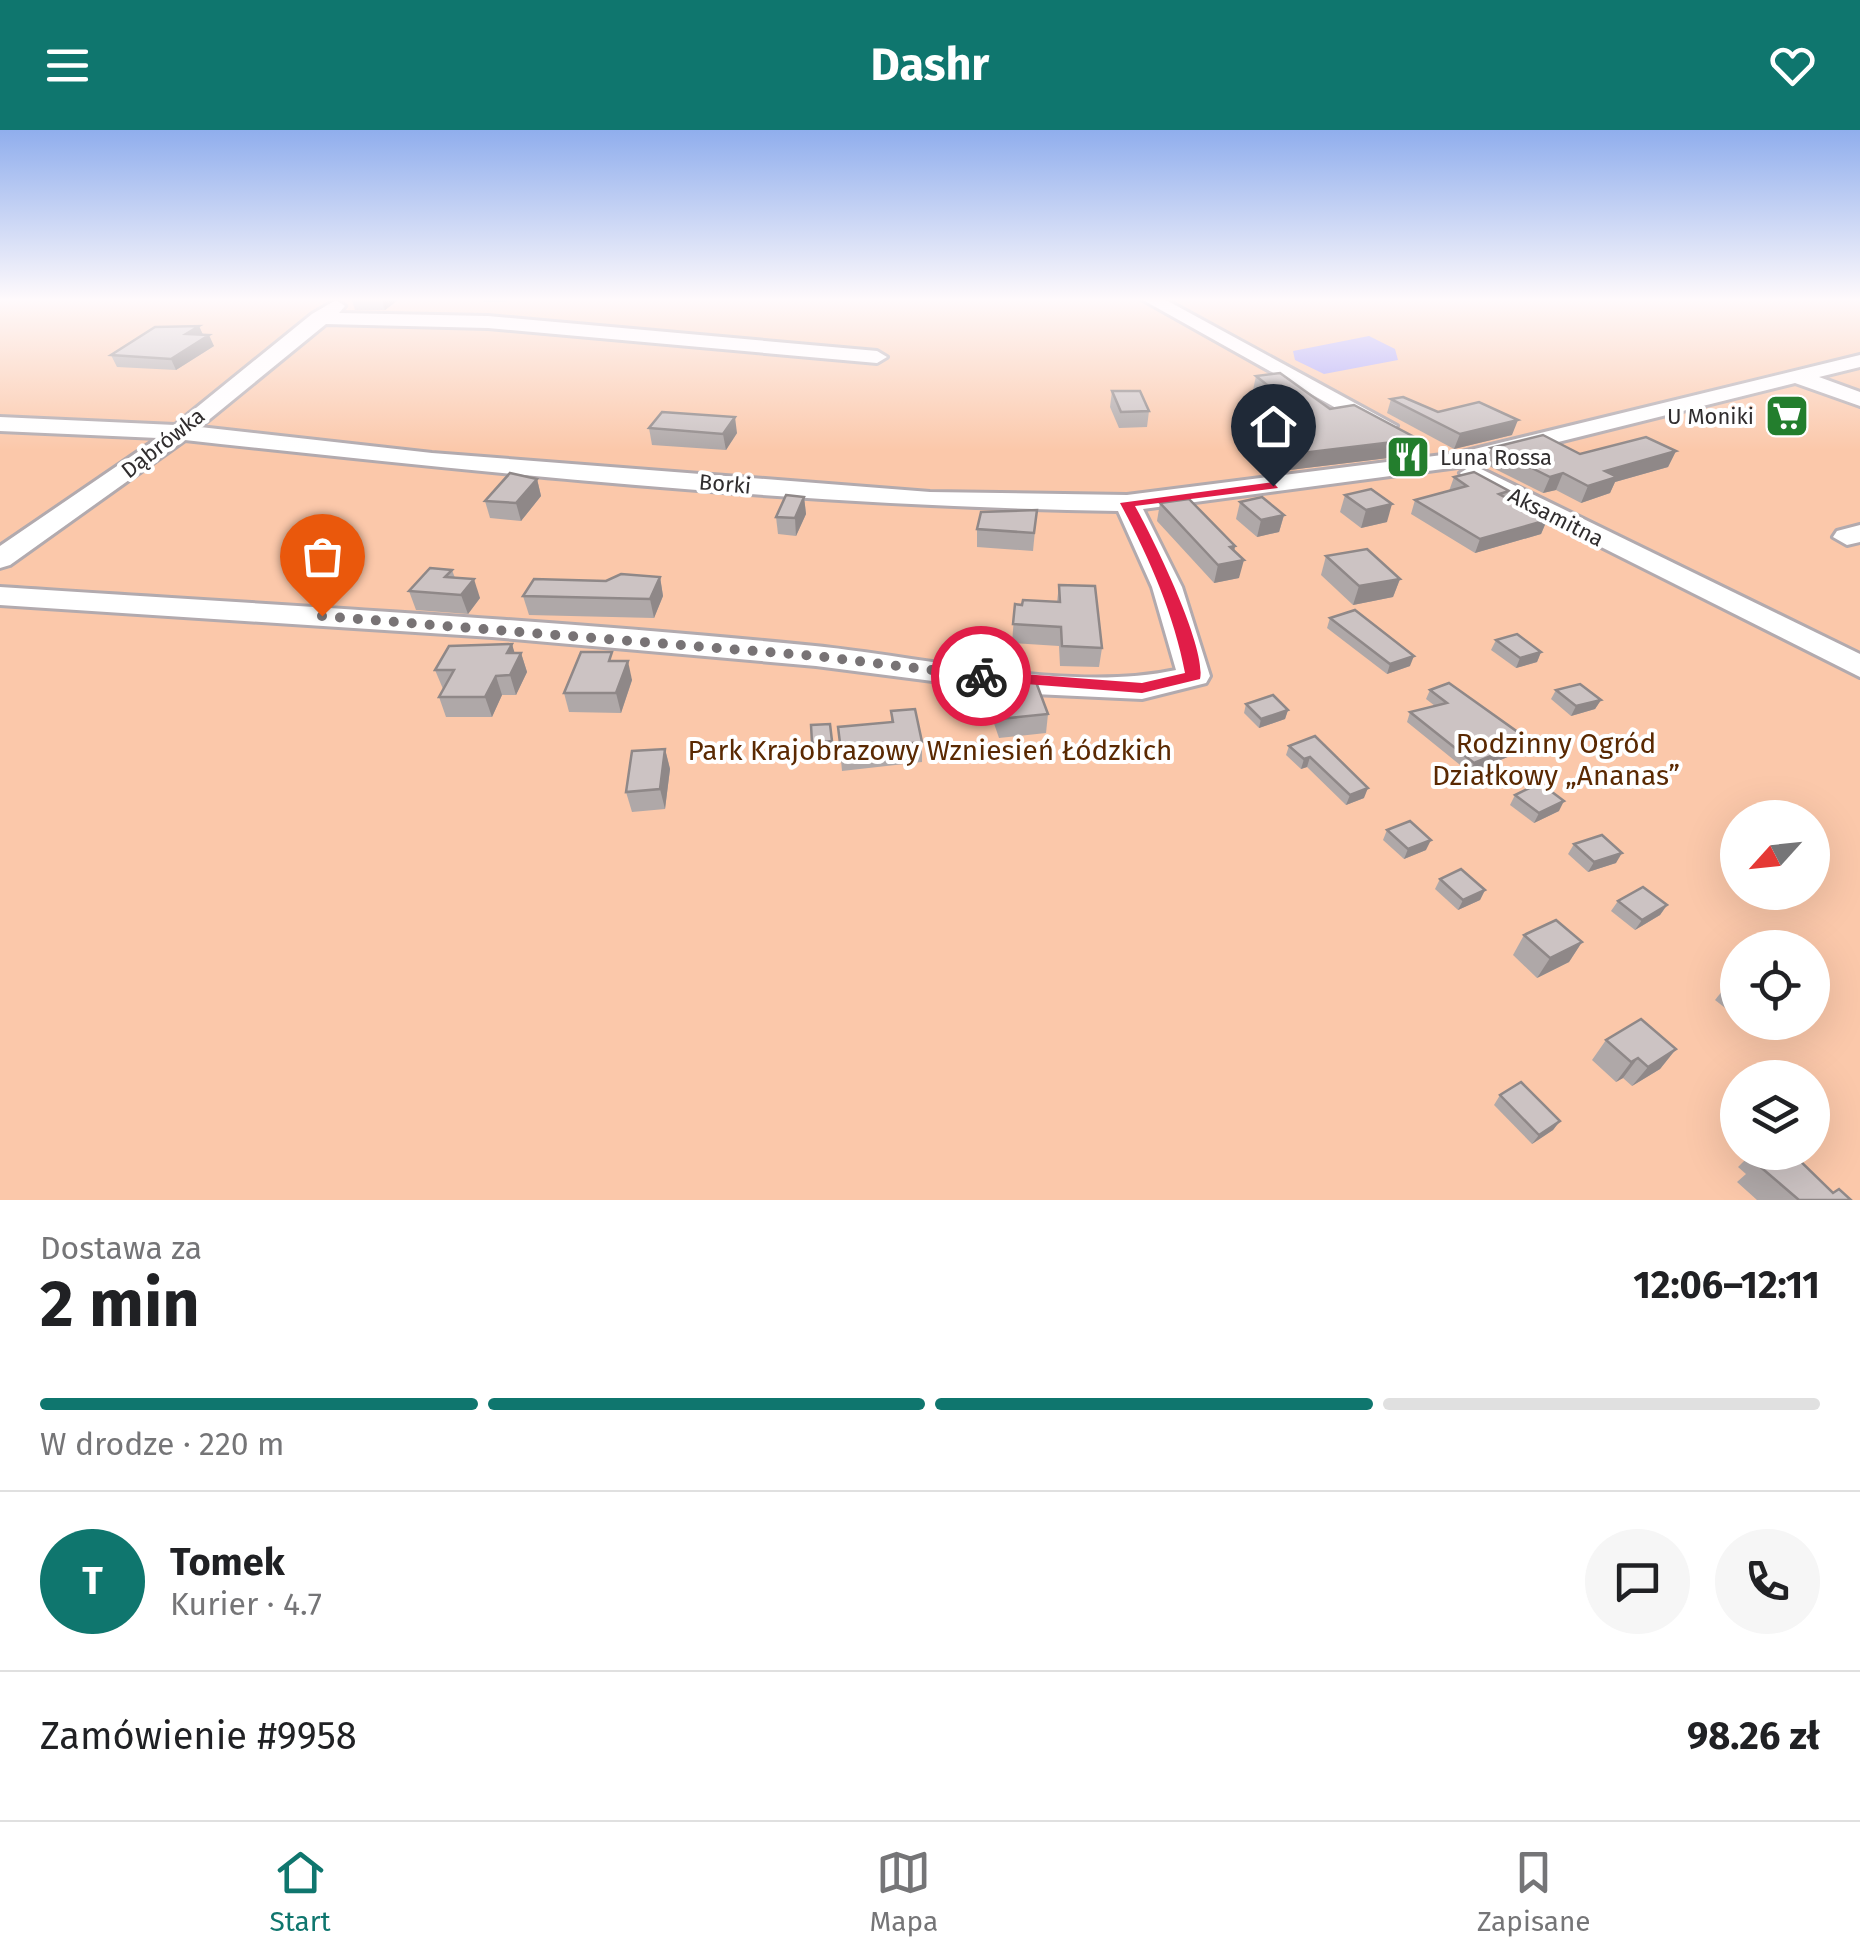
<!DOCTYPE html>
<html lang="pl">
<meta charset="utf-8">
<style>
body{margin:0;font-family:"Fira Sans",sans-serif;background:#f6f6f6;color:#202124;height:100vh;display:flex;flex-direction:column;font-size:38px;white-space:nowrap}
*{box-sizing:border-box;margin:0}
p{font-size:32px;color:#757577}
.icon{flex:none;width:55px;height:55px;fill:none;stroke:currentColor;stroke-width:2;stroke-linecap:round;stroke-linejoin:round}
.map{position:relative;height:1070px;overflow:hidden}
.panel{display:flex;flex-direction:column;background:#fff;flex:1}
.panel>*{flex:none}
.needle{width:65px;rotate:243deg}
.controls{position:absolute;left:1720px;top:670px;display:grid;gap:20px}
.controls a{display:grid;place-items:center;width:110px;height:110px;border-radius:50%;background:#fff;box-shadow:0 10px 40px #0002;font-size:50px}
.pin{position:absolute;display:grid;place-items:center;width:85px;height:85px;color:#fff;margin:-102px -42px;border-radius:50% 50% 50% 0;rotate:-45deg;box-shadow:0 0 10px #0007}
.pin .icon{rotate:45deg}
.courier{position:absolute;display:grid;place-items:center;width:100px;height:100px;margin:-50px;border:8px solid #e11d48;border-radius:50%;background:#fff;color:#222;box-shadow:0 2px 12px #0007}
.summary em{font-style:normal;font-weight:700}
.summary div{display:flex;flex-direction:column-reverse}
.summary{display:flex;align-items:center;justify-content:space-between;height:170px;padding:0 40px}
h1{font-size:65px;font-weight:700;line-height:75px}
.bar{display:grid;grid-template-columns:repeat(4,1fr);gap:15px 10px;align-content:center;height:120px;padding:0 40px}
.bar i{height:12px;border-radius:8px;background:#e0e0e0}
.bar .selected{background:#0f766e}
.bar p{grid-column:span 4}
.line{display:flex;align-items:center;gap:25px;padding:0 40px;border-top:2px solid #e0e0e0}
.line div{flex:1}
.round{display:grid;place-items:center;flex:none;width:105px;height:105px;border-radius:52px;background:#f6f6f6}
header{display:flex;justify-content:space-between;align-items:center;height:130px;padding:0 40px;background:#0f766e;color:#fff;font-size:45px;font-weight:700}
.menu{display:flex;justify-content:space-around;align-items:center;height:140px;border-top:2px solid #e0e0e0;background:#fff;font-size:28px;color:#757577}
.menu a{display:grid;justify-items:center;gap:5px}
.menu .selected{color:#0f766e}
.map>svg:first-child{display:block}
</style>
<header><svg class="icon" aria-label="menu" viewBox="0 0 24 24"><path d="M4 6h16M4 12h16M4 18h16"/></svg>Dashr<svg class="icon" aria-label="heart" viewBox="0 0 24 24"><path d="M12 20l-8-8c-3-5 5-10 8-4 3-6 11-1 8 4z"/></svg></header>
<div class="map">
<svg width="1860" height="1070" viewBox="0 0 1860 1070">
<rect width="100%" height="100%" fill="#fef5f9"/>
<path fill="#fbc8aa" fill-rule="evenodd" d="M0,170H1860V1070H0ZM1738,688H1812V762H1738ZM1738,818H1812V892H1738ZM1738,948H1812V1022H1738Z"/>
<polygon fill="#aca5f5" points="1369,206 1395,219 1398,230 1324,244 1295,230 1293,221"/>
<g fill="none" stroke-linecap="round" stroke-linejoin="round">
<defs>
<g id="minor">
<path d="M336,170L345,176L339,183L488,186L877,221L887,227L877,233L488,198L326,194L200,297L432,323L930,362L1127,365L1458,323L1860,225V237L1819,247L1860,262V276L1795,253L1458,337L1143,379L1182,457L1210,546L1206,553L1142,569L1034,564L816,536L492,507L0,475V457C272,475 544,489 815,516C924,527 1071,563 1176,540L1152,457L1118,381C806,376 495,344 185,310L10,435L0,438V416L158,308L0,301V287L175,295L312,184Z"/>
<polygon points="1143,170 1166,170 1397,296 1385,303 1377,301"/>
<polygon points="1473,335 1860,524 1860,547 1464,348 1460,343"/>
<polygon points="1860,395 1860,412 1847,415 1833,407 1837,401"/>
</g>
</defs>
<use href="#minor" stroke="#b2aaae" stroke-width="6"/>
<use href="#minor" fill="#fff" fill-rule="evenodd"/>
</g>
<g fill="#afa8a8">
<polygon points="352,170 398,170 385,180 355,180"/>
<polygon points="483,170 507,170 506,172 483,172"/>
<polygon points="199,196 203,205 214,216 176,240 117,237 111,225"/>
<polygon points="1256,246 1330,279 1413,325 1273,342 1268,272 1253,260"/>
<polygon points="1112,261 1149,281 1147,297 1119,298 1110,277"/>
<polygon points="1391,269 1438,282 1512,305 1454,319 1387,283"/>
<polygon points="649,298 737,303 726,320 652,315"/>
<polygon points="1491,318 1580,324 1676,321 1668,337 1615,352 1610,363 1581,373 1556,360 1543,363 1485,334"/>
<polygon points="1454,347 1509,361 1507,369 1547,390 1541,404 1475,423 1411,384 1415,370 1449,361"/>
<polygon points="537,349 541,366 521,391 490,388 485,371"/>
<polygon points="1345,365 1387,392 1361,398 1340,382"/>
<polygon points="804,367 806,384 796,406 778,404 776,387"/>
<polygon points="1240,372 1284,385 1279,402 1257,407 1236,389"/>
<polygon points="1160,373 1235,416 1234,421 1239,448 1214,453 1157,391"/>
<polygon points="1037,380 1033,421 977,417 977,399"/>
<polygon points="1326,426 1400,449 1393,467 1353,475 1321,445"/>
<polygon points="452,440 455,448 480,468 468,484 416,480 409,461"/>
<polygon points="660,447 663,466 654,488 529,485 523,466 606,451"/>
<polygon points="1059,455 1102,518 1099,537 1060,536 1059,516 1012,513 1015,474 1057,472"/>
<polygon points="1330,488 1410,536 1387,544 1327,498"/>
<polygon points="1496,510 1541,522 1537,532 1516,538 1491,520"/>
<polygon points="512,514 514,523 521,523 527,542 516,565 502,565 492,587 446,587 439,567 443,559 435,540"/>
<polygon points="615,531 632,550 621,583 569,582 564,563"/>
<polygon points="989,557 1048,584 1046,603 999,608 988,576"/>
<polygon points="1430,560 1529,610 1524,620 1470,643 1407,592 1410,582 1435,576 1426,569"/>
<polygon points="1556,560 1601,570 1595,579 1571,586 1551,569"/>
<polygon points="1246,574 1288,580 1285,589 1259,598 1244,583"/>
<polygon points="891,581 922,612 922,632 842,641 838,597 891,592"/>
<polygon points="830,594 833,621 813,623 811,595"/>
<polygon points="1315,606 1364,668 1346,675 1307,637 1301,639 1286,625 1289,616"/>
<polygon points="665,619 670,639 665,679 632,682 626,662"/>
<polygon points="1515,665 1559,681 1534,693 1510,675"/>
<polygon points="1387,700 1426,720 1404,729 1383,710"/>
<polygon points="1574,714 1616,733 1588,742 1568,724"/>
<polygon points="1440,749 1485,760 1480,770 1458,780 1435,759"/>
<polygon points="1618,771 1667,775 1660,785 1635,800 1611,781"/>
<polygon points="1524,805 1582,812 1569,832 1537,848 1513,825"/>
<polygon points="1738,851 1738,888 1715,870 1723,860"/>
<polygon points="1606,910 1676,919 1660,939 1632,956 1623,948 1616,952 1592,930"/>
<polygon points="1500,965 1560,991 1553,1000 1532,1014 1494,975"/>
<polygon points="1753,1022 1791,1022 1833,1063 1851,1070 1757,1070 1737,1052 1746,1044 1738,1037"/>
</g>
<g fill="#8f8888">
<polygon points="382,170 398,170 385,180"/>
<polygon points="199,196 204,207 186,204"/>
<polygon points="209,205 214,216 176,240 171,229"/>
<polygon points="735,287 737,303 726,320 723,304"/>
<polygon points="1518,290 1512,305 1454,319 1460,304"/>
<polygon points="1418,309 1413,325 1273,342 1277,326"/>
<polygon points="1676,321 1668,337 1615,352 1610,363 1581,373 1588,356 1605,341"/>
<polygon points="1563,343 1556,360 1543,363 1550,347"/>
<polygon points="537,349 541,366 521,391 516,373"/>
<polygon points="804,367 806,384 796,406 795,388"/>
<polygon points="1392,374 1387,392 1361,398 1366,380"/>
<polygon points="1284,385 1279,402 1257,407 1261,390"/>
<polygon points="1547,390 1541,404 1475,423 1480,409"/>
<polygon points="1235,416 1232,432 1244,430 1239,448 1214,453 1218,435 1230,417"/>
<polygon points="660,447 663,466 654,488 650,469"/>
<polygon points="474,449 480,468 468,484 461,465"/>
<polygon points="1400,449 1393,467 1353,475 1359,456"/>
<polygon points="512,514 517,531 521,523 527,542 516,565 510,545 507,523"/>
<polygon points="1541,522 1537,532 1516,538 1520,528"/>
<polygon points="1414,526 1410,536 1387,544 1390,534"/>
<polygon points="628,531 632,550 621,583 616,563"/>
<polygon points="496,546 502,565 492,587 485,567"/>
<polygon points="1601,570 1595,579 1571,586 1576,576"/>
<polygon points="1288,580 1285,589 1259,598 1261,589"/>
<polygon points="1529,610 1524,620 1470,643 1474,633"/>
<polygon points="665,619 670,639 665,679 660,659"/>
<polygon points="1310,627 1307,637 1301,639 1304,629"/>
<polygon points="1368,658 1364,668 1346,675 1350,665"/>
<polygon points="1564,671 1559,681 1534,693 1539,683"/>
<polygon points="1431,710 1426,720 1404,729 1408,719"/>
<polygon points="1622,723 1616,733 1588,742 1594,732"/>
<polygon points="1485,760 1480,770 1458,780 1463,770"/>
<polygon points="1667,775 1660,785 1635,800 1642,790"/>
<polygon points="1582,812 1569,832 1537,848 1550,828"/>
<polygon points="1676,919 1660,939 1632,956 1648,937"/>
<polygon points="1638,928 1623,948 1616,952 1631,932"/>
<polygon points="1560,991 1553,1000 1532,1014 1539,1005"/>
</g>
<g fill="#ccc3c3" stroke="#8f8888" stroke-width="2.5">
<polygon points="199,196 186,204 209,205 171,229 111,225 155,197"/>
<polygon points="1280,243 1330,279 1354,275 1418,309 1277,326 1271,258 1256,246"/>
<polygon points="1112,261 1140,261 1149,281 1121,282"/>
<polygon points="1403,267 1438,282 1479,272 1518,290 1460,304 1391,269"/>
<polygon points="662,282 735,287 723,304 649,298"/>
<polygon points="1543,305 1580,324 1646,307 1676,321 1605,341 1617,347 1588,356 1563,343 1550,347 1491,318"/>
<polygon points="1474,342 1509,361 1499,364 1547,390 1480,409 1415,370 1467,356 1454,347"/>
<polygon points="510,343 537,349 516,373 485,371"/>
<polygon points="1371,359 1392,374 1366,380 1345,365"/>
<polygon points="786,365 804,367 795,388 776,387"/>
<polygon points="1262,367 1284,385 1261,390 1240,372"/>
<polygon points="1189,369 1235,416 1230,417 1244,430 1218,435 1160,373"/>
<polygon points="1037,380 1034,403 977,399 981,382"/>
<polygon points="1367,419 1400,449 1359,456 1326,426"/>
<polygon points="430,438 452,440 445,447 474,449 461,465 409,461"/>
<polygon points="621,444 660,447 650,469 523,466 534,449 606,451"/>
<polygon points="1059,455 1095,456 1102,518 1062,516 1061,497 1013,494 1015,474 1022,475 1023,470 1060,472"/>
<polygon points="1355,480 1414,526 1390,534 1330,488"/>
<polygon points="1517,504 1541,522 1520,528 1496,510"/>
<polygon points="512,514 507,523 521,523 510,545 496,546 485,567 439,567 454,540 435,540 449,516"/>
<polygon points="581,522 612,522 609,531 628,531 616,563 564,563"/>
<polygon points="1036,552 1048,584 1000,589 989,557"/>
<polygon points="1449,553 1529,610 1474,633 1410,582 1447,573 1430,560"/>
<polygon points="1580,554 1601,570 1576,576 1556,560"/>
<polygon points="1273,565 1288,580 1261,589 1246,574"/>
<polygon points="915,579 922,612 841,621 838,597 893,592 891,581"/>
<polygon points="830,594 832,611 812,613 811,595"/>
<polygon points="1315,606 1368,658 1350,665 1310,627 1304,629 1289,616"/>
<polygon points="665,619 660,659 626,662 632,621"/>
<polygon points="1540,653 1564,671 1539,683 1515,665"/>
<polygon points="1410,691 1431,710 1408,719 1387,700"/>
<polygon points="1602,705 1622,723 1594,732 1574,714"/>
<polygon points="1461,739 1485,760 1463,770 1440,749"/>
<polygon points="1643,757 1667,775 1642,790 1618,771"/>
<polygon points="1556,790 1582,812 1550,828 1524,805"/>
<polygon points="1738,851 1738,871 1723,860"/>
<polygon points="1641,889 1676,919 1648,937 1638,928 1631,932 1606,910"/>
<polygon points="1521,952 1560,991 1539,1005 1500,965"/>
<polygon points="1762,1022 1791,1022 1833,1063 1839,1059 1851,1070 1799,1070 1757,1034 1767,1027"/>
</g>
<linearGradient id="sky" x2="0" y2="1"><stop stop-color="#90aeed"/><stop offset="0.53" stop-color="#fffafc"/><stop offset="1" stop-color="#fffafc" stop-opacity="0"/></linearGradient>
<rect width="1860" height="320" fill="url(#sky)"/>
<path fill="#e11d48" d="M1273,352L1278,358L1135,376C1153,408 1207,518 1200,549L1142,563L975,550V543L981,541L1142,553L1185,543C1174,484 1148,425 1120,373Z"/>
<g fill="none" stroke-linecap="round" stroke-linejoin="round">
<polyline stroke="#787375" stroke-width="10" stroke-dasharray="0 18" points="322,486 816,526 981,546"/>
</g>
<defs>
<symbol id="supermarket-square" viewBox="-11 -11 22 22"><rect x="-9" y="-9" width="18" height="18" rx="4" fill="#237e2d" stroke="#fff"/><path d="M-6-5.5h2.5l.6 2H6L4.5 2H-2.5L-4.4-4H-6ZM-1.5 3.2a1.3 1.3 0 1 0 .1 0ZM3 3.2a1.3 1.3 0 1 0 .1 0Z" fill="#fff"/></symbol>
<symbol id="restaurant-square" viewBox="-11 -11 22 22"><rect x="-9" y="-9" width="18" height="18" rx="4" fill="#237e2d" stroke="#fff"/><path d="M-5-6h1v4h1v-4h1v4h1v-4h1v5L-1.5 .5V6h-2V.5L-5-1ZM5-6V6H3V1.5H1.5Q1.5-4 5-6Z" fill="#fff"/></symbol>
</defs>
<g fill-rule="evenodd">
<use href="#supermarket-square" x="1762" y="261" width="50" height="50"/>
<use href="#restaurant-square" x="1383" y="302" width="50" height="50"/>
</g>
<g text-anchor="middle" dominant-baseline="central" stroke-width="8" stroke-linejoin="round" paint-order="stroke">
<g font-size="22" fill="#302d2e" stroke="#fff" text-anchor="end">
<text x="1754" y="286">U Moniki</text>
<text x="1440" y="327" text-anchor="start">Luna Rossa</text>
</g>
<g font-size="22" fill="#302d2e" stroke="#fff">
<text transform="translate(163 313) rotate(-38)">Dąbrówka</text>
<text transform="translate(725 354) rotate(5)">Borki</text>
<text transform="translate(1556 387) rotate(27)">Aksamitna</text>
</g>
<g font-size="28" fill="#5a2902" stroke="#fff">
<text x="1556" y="613">Rodzinny Ogród<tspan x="1556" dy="32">Działkowy „Ananas”</tspan></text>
<text x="930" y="620">Park Krajobrazowy Wzniesień Łódzkich</text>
</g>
</g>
</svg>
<div class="controls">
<a><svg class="needle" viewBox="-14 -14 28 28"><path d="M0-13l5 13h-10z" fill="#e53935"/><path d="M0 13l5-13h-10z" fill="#757577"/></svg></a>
<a><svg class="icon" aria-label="locate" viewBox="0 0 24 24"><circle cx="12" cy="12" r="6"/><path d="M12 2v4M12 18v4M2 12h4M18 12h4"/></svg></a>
<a><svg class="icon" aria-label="layers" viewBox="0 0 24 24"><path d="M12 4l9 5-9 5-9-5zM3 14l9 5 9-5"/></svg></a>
</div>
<div class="pin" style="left:322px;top:486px;background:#ea580c"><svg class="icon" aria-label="bag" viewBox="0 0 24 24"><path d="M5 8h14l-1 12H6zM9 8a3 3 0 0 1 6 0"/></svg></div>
<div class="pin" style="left:1273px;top:356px;background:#1f2937"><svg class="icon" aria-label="home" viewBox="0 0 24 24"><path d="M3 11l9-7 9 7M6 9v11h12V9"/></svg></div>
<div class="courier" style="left:981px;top:546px"><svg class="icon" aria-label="bike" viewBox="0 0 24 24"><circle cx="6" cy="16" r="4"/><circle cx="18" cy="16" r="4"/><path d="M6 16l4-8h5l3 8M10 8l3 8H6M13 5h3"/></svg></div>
</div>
<section class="panel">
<div class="summary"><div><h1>2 min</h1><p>Dostawa za</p></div><em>12:06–12:11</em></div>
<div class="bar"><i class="selected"></i><i class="selected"></i><i class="selected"></i><i></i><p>W drodze · 220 m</p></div>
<div class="line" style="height:180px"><b class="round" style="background:#0f766e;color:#fff">T</b><div><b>Tomek</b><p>Kurier · 4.7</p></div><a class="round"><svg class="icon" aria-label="chat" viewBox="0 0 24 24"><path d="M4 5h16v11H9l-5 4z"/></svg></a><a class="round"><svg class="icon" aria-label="phone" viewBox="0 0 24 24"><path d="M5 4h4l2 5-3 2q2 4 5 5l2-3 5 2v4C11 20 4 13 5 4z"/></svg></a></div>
<div class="line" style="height:130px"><div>Zamówienie #9958</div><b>98.26 zł</b></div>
</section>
<nav class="menu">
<a class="selected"><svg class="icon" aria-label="home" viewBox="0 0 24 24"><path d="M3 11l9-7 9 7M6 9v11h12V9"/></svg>Start</a>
<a><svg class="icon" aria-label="map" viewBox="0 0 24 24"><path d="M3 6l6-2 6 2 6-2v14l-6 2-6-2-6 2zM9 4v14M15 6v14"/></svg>Mapa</a>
<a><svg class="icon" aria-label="saved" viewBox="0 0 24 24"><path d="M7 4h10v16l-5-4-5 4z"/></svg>Zapisane</a>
</nav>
